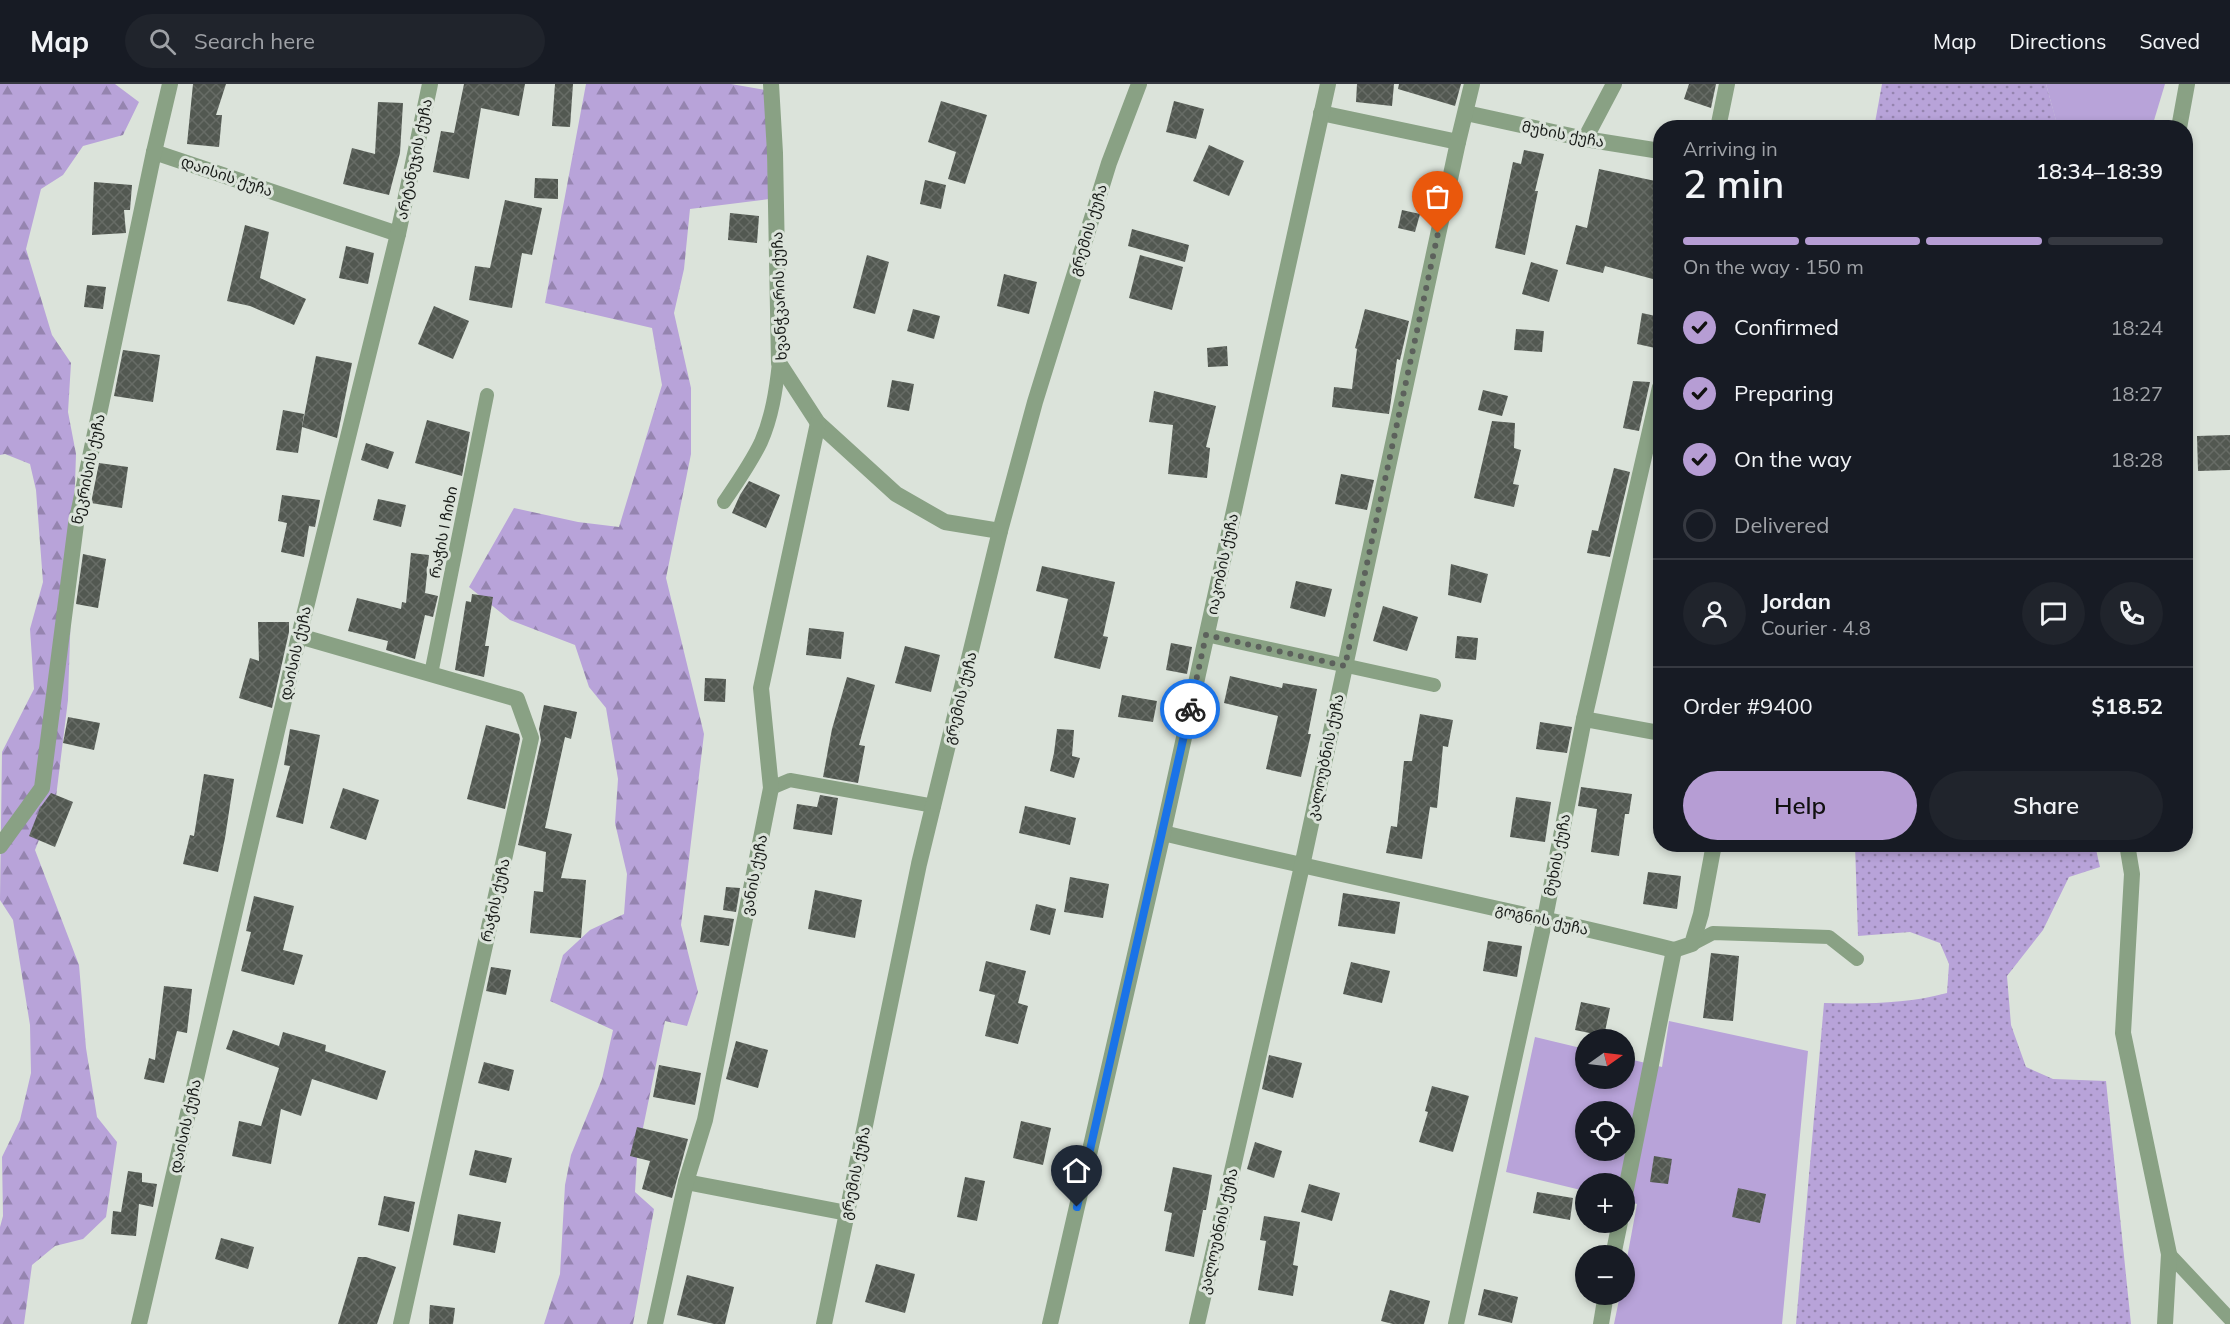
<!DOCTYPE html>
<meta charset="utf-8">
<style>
body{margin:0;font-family:Mulish,"Noto Sans Georgian",sans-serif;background:#20242c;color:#f1f3f6;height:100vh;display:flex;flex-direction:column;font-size:22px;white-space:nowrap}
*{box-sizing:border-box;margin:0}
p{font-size:20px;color:#9ea1a6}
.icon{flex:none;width:33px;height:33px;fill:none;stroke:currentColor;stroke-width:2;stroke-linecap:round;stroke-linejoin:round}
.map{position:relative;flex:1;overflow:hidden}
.sheet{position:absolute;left:1653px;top:36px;width:540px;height:732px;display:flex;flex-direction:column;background:#171b24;border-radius:24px;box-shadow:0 3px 9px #0003}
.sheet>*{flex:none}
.needle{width:39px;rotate:76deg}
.fabs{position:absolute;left:1575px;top:945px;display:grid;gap:12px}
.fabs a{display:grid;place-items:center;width:60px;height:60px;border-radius:50%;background:#171b24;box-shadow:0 3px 9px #0003;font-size:30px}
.pin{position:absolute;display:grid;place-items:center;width:51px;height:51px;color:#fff;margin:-62px -26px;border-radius:50% 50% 50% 0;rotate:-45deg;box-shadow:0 0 6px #0007}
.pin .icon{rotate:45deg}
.courier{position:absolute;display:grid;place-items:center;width:60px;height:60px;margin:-30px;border:4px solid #1a73e8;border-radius:50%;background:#fff;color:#222;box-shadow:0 2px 8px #0007}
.head em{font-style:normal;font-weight:600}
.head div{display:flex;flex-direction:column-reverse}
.head{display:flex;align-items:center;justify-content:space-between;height:102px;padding:0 30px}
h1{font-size:39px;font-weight:600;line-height:45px}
.bar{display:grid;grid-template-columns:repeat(4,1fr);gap:9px 6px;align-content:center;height:72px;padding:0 30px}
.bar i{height:8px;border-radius:4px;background:#363941}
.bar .current{background:#b69dd4}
.bar p{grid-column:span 4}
.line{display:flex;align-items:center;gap:15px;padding:0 30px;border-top:2px solid #363941}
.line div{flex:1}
.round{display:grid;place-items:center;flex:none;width:63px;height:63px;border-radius:32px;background:#20242c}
ol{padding:0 30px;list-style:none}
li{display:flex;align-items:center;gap:18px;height:66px}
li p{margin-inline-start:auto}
li .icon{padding:6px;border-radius:50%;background:#b69dd4;color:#111;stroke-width:4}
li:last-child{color:#9ea1a6}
li i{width:33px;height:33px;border:3px solid #363941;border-radius:50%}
.cta{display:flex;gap:12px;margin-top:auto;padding:12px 30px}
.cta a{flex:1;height:69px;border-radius:36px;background:#b69dd4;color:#111;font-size:24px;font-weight:600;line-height:69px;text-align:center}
.cta a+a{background:#20242c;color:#f1f3f6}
header{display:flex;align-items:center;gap:36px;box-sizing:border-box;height:84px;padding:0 30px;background:#171b24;border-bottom:2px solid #363941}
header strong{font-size:28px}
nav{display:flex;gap:33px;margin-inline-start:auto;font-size:21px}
.search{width:420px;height:54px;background:#20242c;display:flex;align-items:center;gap:15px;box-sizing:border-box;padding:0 21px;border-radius:33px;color:#9ea1a6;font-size:22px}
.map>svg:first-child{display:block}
</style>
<header>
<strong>Map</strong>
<div class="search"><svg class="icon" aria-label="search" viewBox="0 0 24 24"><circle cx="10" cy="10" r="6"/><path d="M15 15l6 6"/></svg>Search here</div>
<nav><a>Map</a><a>Directions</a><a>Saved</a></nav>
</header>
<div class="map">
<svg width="2230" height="1240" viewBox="0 0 2230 1240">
<defs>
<pattern id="grass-dots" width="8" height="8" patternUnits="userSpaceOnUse" patternTransform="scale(1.5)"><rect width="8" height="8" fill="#b8a3d9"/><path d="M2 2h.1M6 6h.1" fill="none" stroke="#9584af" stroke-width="1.8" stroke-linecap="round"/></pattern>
<pattern id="forest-firs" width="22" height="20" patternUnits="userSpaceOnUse" patternTransform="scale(1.5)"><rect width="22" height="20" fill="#b8a3d9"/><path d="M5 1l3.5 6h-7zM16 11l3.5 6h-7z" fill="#9584af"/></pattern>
<pattern id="building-cross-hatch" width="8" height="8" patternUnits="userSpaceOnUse" patternTransform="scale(1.5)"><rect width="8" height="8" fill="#525851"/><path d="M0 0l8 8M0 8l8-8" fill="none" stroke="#676c66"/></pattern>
</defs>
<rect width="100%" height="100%" fill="#dbe3da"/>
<g fill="url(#grass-dots)">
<polygon points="1882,0 2046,0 2058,43 1874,44"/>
<path d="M1855,761H2095L2100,783L2069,793L2043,846L2007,892L2011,941L2026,983L2053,995L2106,997L2131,1240H1796L1824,919C1865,920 1907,920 1947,909L1949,880L1940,859L1910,848L1858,852Z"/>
</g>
<g fill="url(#forest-firs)">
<polygon points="0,0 115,0 139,18 123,51 83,62 63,91 41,105 26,165 52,251 71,279 68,328 76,370 68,616 56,713 35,766 79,881 86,964 97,1033 117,1058 106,1133 83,1155 55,1162 32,1181 24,1240 0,1240 0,1143 3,1132 2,1073 20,1036 31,989 30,941 13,836 0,816 2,668 34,605 30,545 43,498 36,406 30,380 5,370 0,371"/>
<polygon points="586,0 731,0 765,6 769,115 690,125 684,185 674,229 691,304 691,370 666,494 704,650 681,841 698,908 687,942 665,937 637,1073 635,1108 654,1125 633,1240 544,1240 560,1190 565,1101 571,1071 602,995 613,946 550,917 563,871 590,846 624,830 627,790 615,739 618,695 606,624 589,603 575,561 510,536 469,503 514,424 578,438 619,443 662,301 652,244 545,219"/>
</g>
<g fill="#b8a3d9" fill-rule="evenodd">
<polygon points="2046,0 2165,0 2152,43 2058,44"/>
<path d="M1669,937L1808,967L1782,1240H1614L1620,1211L1624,1210L1625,1185L1637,1120L1625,1117L1624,1100H1586L1585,1107L1506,1088L1535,953L1585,965L1586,994H1624L1625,974L1662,983ZM1586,1028H1624V1066H1586Z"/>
</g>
<g fill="url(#building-cross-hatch)">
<polygon points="193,0 226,0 216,31 222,31 219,63 187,60"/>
<polygon points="464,0 525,0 519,32 481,24 469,95 433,88 441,47 454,49"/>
<polygon points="555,0 573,0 570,43 552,42"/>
<polygon points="1357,0 1394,0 1392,22 1356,18"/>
<polygon points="1399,0 1461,0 1455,22 1398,5"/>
<polygon points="1689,0 1716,0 1711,24 1684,15"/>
<polygon points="941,17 987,31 965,100 948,95 956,68 928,58"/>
<polygon points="1174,17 1204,25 1196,55 1166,48"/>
<polygon points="378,18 403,19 400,69 389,111 343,100 352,64 375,70"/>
<polygon points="1209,61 1244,77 1229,112 1193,97"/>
<polygon points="1524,66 1544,70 1535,107 1538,107 1525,171 1495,164 1513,78 1521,80"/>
<polygon points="1599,85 1660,98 1660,197 1605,182 1603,189 1566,180 1576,141 1587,144"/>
<polygon points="535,94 558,95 558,115 534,114"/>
<polygon points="925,96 946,101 941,125 920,120"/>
<polygon points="94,98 132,101 130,126 124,126 126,149 92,151"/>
<polygon points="505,116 542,124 532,171 522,169 512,224 469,216 475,182 490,184"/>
<polygon points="1402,126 1420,130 1415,148 1398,144"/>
<polygon points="730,129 759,132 757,159 728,156"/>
<polygon points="245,141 269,148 260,194 306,215 294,241 250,222 227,217"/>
<polygon points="1132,145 1189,161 1185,178 1128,162"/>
<polygon points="346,162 374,169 368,200 339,194"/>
<polygon points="867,171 889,178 875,230 853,224"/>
<polygon points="1140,171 1183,183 1172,226 1129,214"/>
<polygon points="1531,178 1558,186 1549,218 1522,210"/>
<polygon points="1004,190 1037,198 1029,230 997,222"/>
<polygon points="87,201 106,203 103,225 84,223"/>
<polygon points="434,222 469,237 453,275 418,260"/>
<polygon points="913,225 940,232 934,255 907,247"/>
<polygon points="1365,225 1409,237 1400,276 1397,275 1389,330 1332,323 1334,303 1352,305 1357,265 1355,264"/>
<polygon points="1642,229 1660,233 1660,265 1637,260"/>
<polygon points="1516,245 1544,247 1542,268 1514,266"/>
<polygon points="1227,262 1228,282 1208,283 1207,264"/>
<polygon points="123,266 160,271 153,318 114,312"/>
<polygon points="316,272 352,279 337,354 302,343"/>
<polygon points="892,296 914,300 909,327 887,323"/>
<polygon points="1633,297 1650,298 1639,347 1623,344"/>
<polygon points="1483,306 1508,312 1502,332 1478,326"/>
<polygon points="1154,307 1216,322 1206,363 1210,364 1207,394 1168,390 1173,341 1149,338"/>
<polygon points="283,326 304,330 298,369 276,366"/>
<polygon points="427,336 470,348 462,392 415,379"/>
<polygon points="1492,337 1515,339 1514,364 1521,366 1513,400 1519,401 1514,423 1474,414"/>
<polygon points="2230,351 2230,386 2198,387 2197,352"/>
<polygon points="366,359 394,368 388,385 361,376"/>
<polygon points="99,379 128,383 122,424 91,419"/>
<polygon points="1614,384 1630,388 1610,473 1587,469 1592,446 1598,447"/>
<polygon points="1341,390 1374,396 1367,426 1335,420"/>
<polygon points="749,397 780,411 766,444 732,429 740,411"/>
<polygon points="282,411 320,416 315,443 309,442 304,473 281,468 287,439 278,437"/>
<polygon points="378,415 406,421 401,443 373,436"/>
<polygon points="411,469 429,471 425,509 438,512 433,533 425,531 415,575 386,566 388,557 348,547 357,514 401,525 402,518 406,519"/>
<polygon points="83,470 106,475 98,524 76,520"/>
<polygon points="1451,480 1488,490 1481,519 1448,511"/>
<polygon points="1042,482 1115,498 1103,552 1108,553 1100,585 1054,574 1068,515 1036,507"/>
<polygon points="1296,497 1332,505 1325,533 1290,524"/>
<polygon points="472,510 493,513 485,562 489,562 484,593 455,586 466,517 471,518"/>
<polygon points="1383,522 1418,533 1407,567 1373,557"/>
<polygon points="258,538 289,538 289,548 272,624 239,614 250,574 259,577"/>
<polygon points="809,544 844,548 841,575 806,571"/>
<polygon points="1457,552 1478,554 1476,576 1455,574"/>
<polygon points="1171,559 1192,563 1187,590 1166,586"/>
<polygon points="905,562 940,571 931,608 895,599"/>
<polygon points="1230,592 1282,604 1283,599 1317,605 1308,650 1311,650 1301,693 1266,685 1278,632 1224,619"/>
<polygon points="847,593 875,601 859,661 865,662 858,699 823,693 832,645"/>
<polygon points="705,594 726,595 725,618 704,617"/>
<polygon points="1122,611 1157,617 1153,638 1118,633"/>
<polygon points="544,621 577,628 571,655 565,653 545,744 572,750 561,794 586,796 581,854 530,849 534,807 543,808 546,768 518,761 541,656 539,645"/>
<polygon points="1420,630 1453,636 1448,663 1443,662 1437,724 1430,723 1422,775 1386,769 1391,742 1397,743 1404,677 1412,677"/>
<polygon points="68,633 100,639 94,666 63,659"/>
<polygon points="1540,638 1572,643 1567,669 1536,665"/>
<polygon points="486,641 519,650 520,655 505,725 467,715"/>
<polygon points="290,645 320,651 303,740 276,733 290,682 284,681"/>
<polygon points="1057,645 1074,646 1072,672 1080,674 1074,694 1050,687 1054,669"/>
<polygon points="204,690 234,695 225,754 218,788 183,780 190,751 194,752"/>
<polygon points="1581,703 1632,710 1629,730 1625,730 1619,772 1591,768 1597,725 1578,722"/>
<polygon points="343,704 379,716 366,756 330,744"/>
<polygon points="51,709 73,718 55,763 29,752 40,724"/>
<polygon points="820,711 838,714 832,751 793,745 797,720 817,723"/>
<polygon points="1516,713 1551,718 1545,758 1510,753"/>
<polygon points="1025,722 1076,734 1070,761 1019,749"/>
<polygon points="1648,788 1681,792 1677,825 1643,820"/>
<polygon points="1070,793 1109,800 1103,834 1064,828"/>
<polygon points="726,803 740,804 736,828 723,826"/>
<polygon points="815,806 862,816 855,854 808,845"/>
<polygon points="1343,809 1400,818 1395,850 1338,842"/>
<polygon points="254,812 294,822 283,866 303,871 294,901 241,887 251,848 246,847"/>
<polygon points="1036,820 1056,825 1050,851 1030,846"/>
<polygon points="704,831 734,835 729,862 700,858"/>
<polygon points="1488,857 1522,862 1517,893 1483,887"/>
<polygon points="1711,869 1739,872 1733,937 1703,934"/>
<polygon points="986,877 1026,887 1018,919 1028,922 1018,960 985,952 995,911 979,907"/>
<polygon points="1351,878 1390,887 1382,919 1343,910"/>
<polygon points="491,883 511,886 506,911 486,907"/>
<polygon points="164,902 192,905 187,949 177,947 164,999 144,995 149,974 155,976"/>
<polygon points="1581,918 1610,924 1604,952 1575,946"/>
<polygon points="233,946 279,962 283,948 326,961 325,967 386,987 377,1016 312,995 301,1032 281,1025 271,1080 232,1072 239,1037 261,1042 279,984 226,965"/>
<polygon points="736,957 768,966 758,1004 726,995"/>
<polygon points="1269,971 1302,979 1293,1014 1262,1005"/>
<polygon points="484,978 514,986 509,1007 478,999"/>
<polygon points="659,981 701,989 695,1021 653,1013"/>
<polygon points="1432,1002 1469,1012 1453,1068 1419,1058 1428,1028 1425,1027"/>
<polygon points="1021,1037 1051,1044 1043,1081 1013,1074"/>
<polygon points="637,1043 688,1055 672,1114 642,1105 650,1077 630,1072"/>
<polygon points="1255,1058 1282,1067 1274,1094 1247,1085"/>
<polygon points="475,1066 512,1074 506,1099 469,1091"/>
<polygon points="1654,1072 1672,1075 1668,1100 1650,1098"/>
<polygon points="1173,1083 1212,1091 1206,1126 1203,1126 1194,1173 1165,1167 1172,1129 1164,1127"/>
<polygon points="128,1087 142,1089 142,1098 157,1100 153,1123 139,1120 136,1152 111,1150 113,1127 121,1128"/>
<polygon points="965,1093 985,1097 977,1137 957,1133"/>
<polygon points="1309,1100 1340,1109 1332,1137 1301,1128"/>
<polygon points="1738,1104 1766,1110 1760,1139 1732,1133"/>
<polygon points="1537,1108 1573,1114 1570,1136 1533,1129"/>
<polygon points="384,1112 415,1118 409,1148 378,1141"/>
<polygon points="458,1130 501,1138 495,1169 453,1161"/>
<polygon points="1264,1132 1300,1138 1293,1181 1298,1182 1293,1212 1258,1206 1266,1157 1260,1156"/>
<polygon points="221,1154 254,1163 248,1185 215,1175"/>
<polygon points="358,1173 366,1173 396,1183 377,1240 338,1240"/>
<polygon points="876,1180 915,1190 905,1229 865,1218"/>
<polygon points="687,1191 734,1203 725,1240 714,1240 677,1231"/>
<polygon points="1484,1205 1518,1213 1512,1239 1478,1231"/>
<polygon points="1390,1206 1430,1217 1424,1240 1393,1240 1381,1237"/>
<polygon points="430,1221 455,1224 453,1240 429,1240"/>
</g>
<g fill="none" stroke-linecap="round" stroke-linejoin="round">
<g stroke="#89a184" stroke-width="14">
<path d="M724,418C737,399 751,379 761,358C772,333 776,306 779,279"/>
<polyline points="1206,551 1434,601"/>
<polyline points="431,590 487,311"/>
<polyline points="771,704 790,696 934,722"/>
<polyline points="1692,860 1713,849 1829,853 1857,875"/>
<polyline points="2169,1170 2230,1235"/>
</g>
<g stroke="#89a184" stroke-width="16">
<polyline points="771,0 775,69 779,279 818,339 896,410 945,438 1000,447"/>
<polyline points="1321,29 1458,58"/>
<polyline points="1466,29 1585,55 1660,67"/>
<polyline points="1718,44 1727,0"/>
<polyline points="2179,44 2187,0"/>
<polyline points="1585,55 1614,0"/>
<polyline points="154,68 398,150"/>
<polyline points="299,552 517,615 531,654 401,1240"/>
<polyline points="1584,635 1660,649"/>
<path d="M1163,749C1333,790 1504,824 1674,866"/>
<polyline points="2127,760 2132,790 2123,949 2169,1170 2165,1240"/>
<polyline points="0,762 42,704 76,440 154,68 170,0"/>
<polyline points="1674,866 1692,860 1701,830 1714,760"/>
<polyline points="686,1098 847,1129"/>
<polyline points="1624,1115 1674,866"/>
<polyline points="1613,1172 1620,1138"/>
<polyline points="139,1240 299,552 398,150 430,0"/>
<polyline points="655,1240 686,1098 705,1036 771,704 761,604 818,339"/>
<polyline points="824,1240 919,780 1000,447 1035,318 1109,79 1139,0"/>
<polyline points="1197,1240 1302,782 1458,58 1472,0"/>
<polyline points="1456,1240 1545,834 1584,635 1660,303"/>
<polyline points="1601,1240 1606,1210"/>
</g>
<polyline stroke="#89a184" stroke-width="16" points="1050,1240 1163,749 1328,0"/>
</g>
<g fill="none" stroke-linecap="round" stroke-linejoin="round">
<polyline stroke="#5c615c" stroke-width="6" stroke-dasharray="0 10.8" points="1190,625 1206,551 1345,582 1438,149"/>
<polyline stroke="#1a73e8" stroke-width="8" points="1077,1123 1190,625"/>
</g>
<g text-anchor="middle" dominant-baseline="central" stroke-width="6" stroke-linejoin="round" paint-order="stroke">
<g font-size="15" fill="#181b18" stroke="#dbe3da">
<text transform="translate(1563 50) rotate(11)">მუხის ქუჩა</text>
<text transform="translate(414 75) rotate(-78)">არტანუჯის ქუჩა</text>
<text transform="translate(227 92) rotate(19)">დაისის ქუჩა</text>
<text transform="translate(1088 146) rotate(-73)">გრემის ქუჩა</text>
<text transform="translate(779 212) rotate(-92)">ხვანჭკარის ქუჩა</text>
<text transform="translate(88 385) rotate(-78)">ნეკრისის ქუჩა</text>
<text transform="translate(443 448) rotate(-79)">რაჭის I ჩიხი</text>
<text transform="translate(1222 480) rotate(-78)">იაკობის ქუჩა</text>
<text transform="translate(295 569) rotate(-77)">დაისის ქუჩა</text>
<text transform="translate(960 614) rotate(-76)">გრემის ქუჩა</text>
<text transform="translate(1325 673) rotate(-78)">კალოუბნის ქუჩა</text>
<text transform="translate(1557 771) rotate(-79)">მუხის ქუჩა</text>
<text transform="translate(754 791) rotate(-79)">ვანის ქუჩა</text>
<text transform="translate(495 816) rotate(-77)">რაჭის ქუჩა</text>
<text transform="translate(1542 835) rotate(13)">გოგნის ქუჩა</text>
<text transform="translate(185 1042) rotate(-77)">დაისის ქუჩა</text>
<text transform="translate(855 1089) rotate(-78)">გრემის ქუჩა</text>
<text transform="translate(1218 1147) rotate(-77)">კალოუბნის ქუჩა</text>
</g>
</g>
</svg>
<div class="fabs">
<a><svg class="needle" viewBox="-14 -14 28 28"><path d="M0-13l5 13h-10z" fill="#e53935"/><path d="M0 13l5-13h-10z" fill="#9ea1a6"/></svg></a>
<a><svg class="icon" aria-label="locate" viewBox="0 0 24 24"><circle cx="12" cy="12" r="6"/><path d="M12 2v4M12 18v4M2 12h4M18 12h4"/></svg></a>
<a>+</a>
<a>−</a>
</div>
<div class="pin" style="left:1438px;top:149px;background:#ea580c"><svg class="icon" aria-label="bag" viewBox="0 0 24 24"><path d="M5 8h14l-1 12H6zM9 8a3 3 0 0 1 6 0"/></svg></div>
<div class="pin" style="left:1077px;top:1123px;background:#1f2937"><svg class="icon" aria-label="home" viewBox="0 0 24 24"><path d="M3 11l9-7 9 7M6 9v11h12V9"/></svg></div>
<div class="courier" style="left:1190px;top:625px"><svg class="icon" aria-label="bike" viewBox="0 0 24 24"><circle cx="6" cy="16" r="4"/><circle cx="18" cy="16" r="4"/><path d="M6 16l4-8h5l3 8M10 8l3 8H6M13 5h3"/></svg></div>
<section class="sheet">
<div class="head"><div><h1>2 min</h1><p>Arriving in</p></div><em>18:34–18:39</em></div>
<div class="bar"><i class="current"></i><i class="current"></i><i class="current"></i><i></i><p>On the way · 150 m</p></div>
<ol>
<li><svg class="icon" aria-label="check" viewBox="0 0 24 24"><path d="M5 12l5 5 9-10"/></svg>Confirmed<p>18:24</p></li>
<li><svg class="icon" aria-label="check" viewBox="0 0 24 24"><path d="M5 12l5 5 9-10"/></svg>Preparing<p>18:27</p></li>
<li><svg class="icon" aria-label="check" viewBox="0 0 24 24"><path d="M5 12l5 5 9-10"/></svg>On the way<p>18:28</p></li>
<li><i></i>Delivered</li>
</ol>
<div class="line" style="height:108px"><a class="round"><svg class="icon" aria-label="person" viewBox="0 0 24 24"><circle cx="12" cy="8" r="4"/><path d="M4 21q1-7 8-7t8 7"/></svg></a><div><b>Jordan</b><p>Courier · 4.8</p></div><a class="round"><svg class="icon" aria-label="chat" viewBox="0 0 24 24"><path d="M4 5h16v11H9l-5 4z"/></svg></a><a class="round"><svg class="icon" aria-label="phone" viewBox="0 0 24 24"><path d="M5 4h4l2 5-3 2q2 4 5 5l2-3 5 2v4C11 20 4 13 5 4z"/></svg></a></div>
<div class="line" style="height:78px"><div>Order #9400</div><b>$18.52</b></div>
<div class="cta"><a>Help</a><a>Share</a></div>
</section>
</div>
